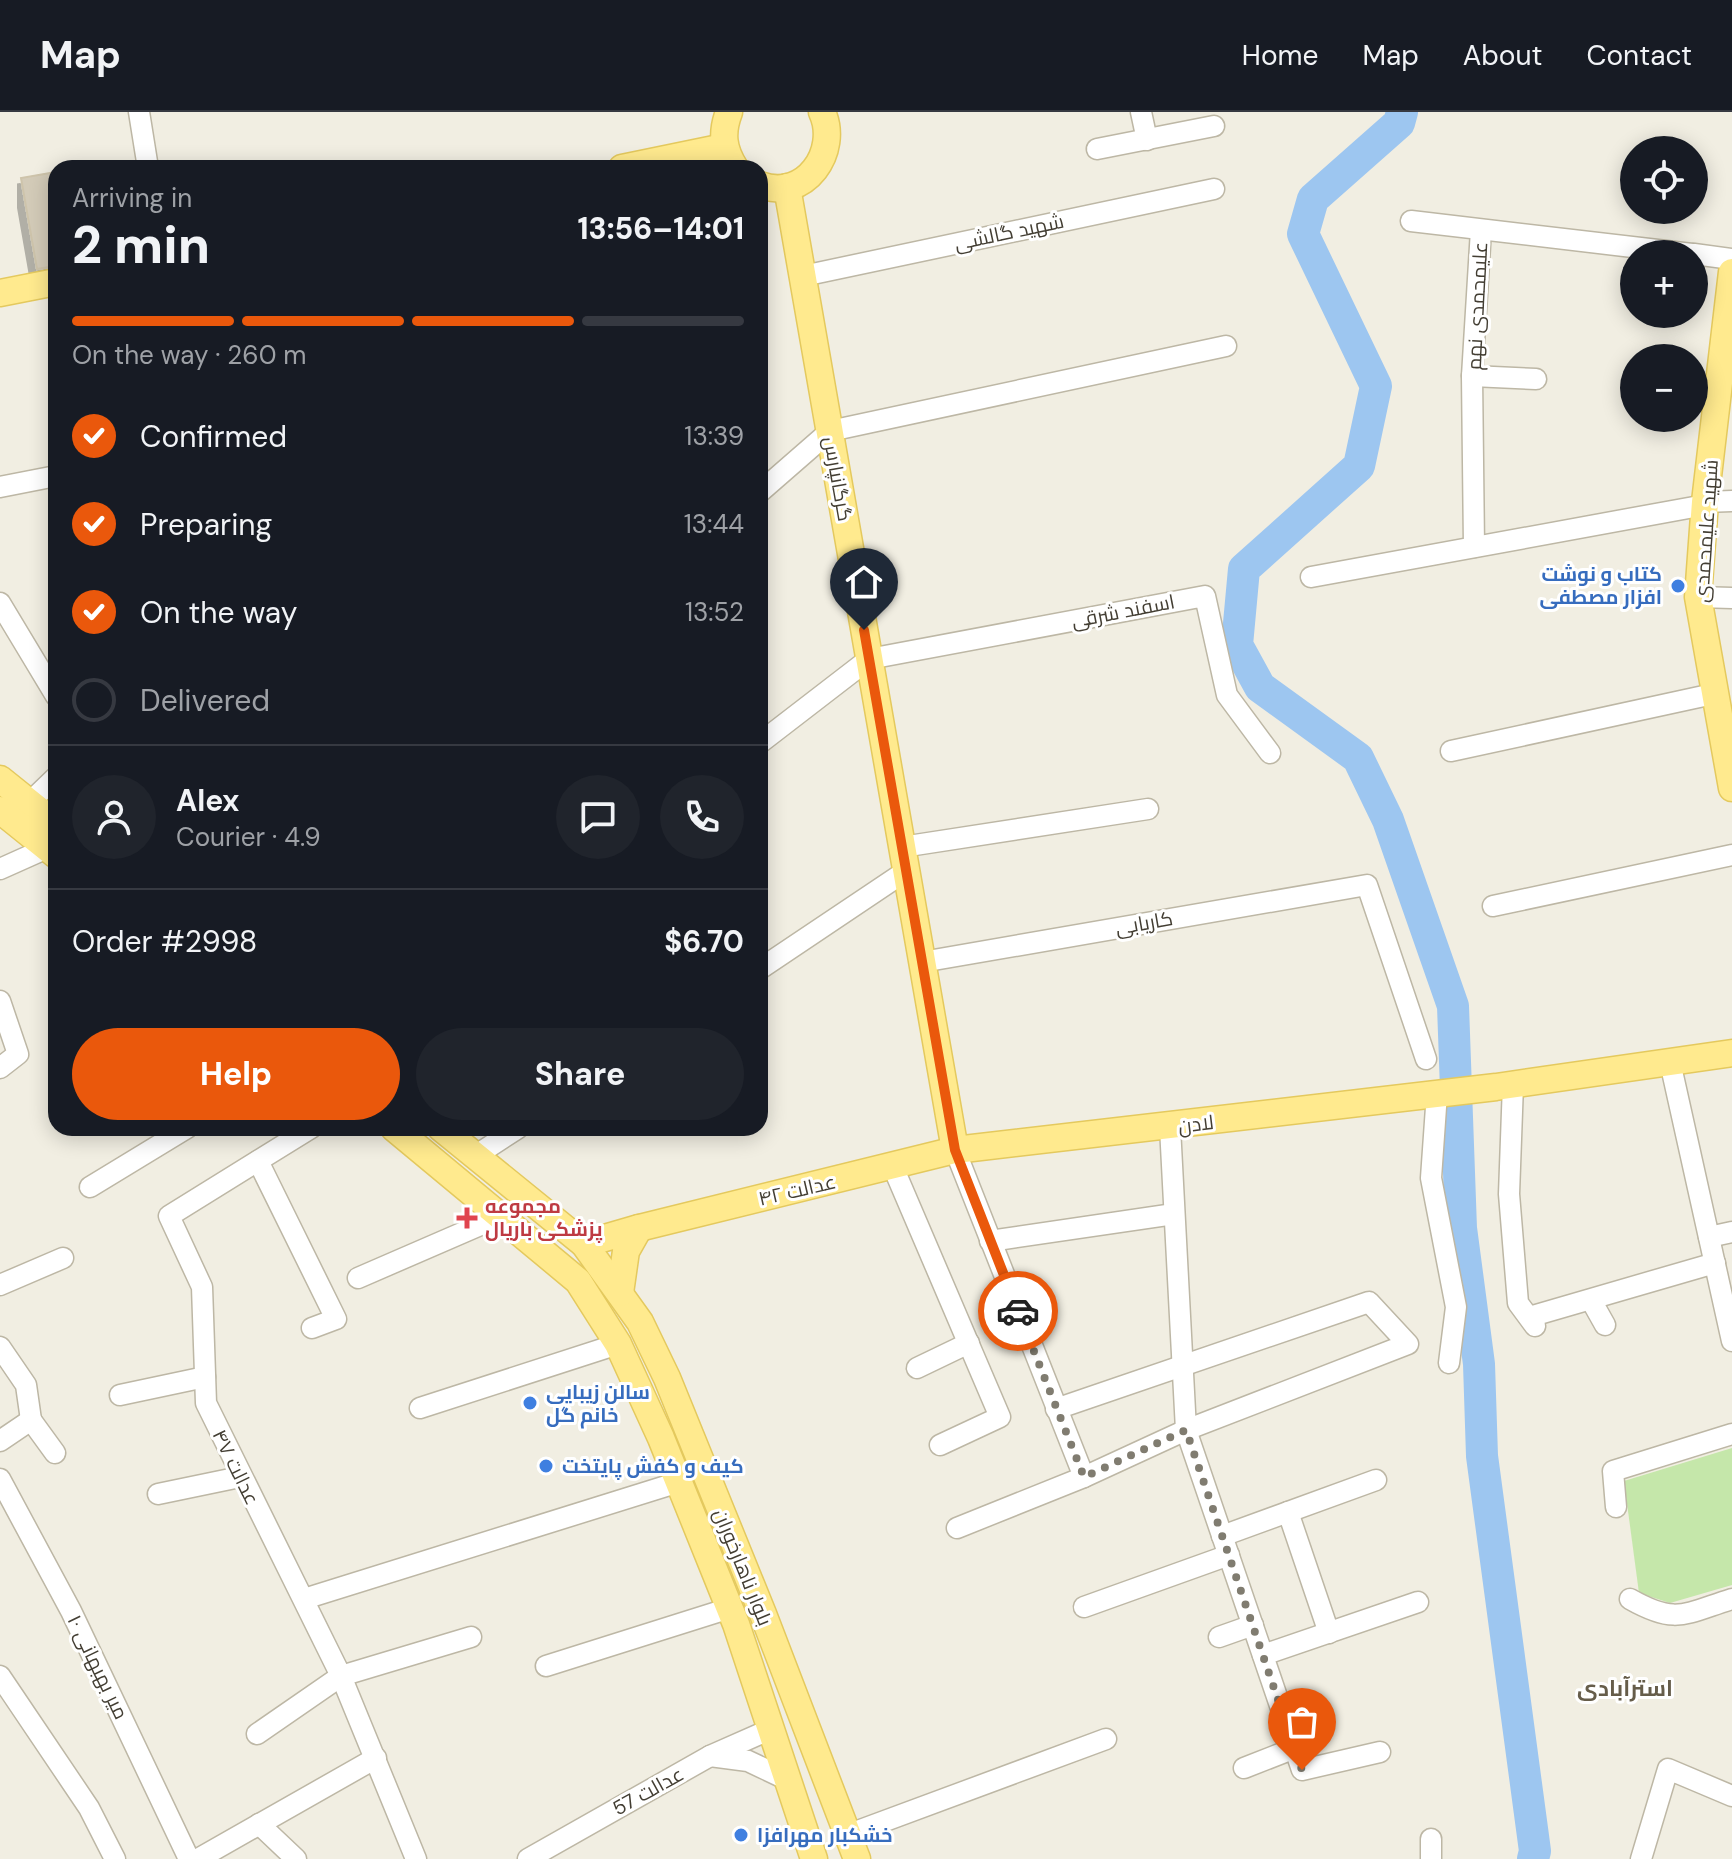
<!DOCTYPE html>
<meta charset="utf-8">
<style>
body{margin:0;font-family:"DM Sans",Cairo,sans-serif;background:#20242c;color:#f1f3f6;height:100vh;display:flex;flex-direction:column;font-size:30px;white-space:nowrap}
*{box-sizing:border-box;margin:0}
p{font-size:26px;color:#9ea1a6}
.icon{flex:none;width:44px;height:44px;fill:none;stroke:currentColor;stroke-width:2;stroke-linecap:round;stroke-linejoin:round}
.map{position:relative;flex:1;overflow:hidden}
.sheet{position:absolute;left:48px;top:48px;width:720px;height:976px;display:flex;flex-direction:column;background:#171b24;border-radius:24px;box-shadow:0 4px 20px #0003}
.sheet>*{flex:none}
.tools{position:absolute;left:1620px;top:24px;display:grid;gap:16px}
.tools a{display:grid;place-items:center;width:88px;height:88px;border-radius:50%;background:#171b24;box-shadow:0 4px 20px #0003;font-size:40px}
.pin{position:absolute;display:grid;place-items:center;width:68px;height:68px;color:#fff;margin:-82px -34px;border-radius:50% 50% 50% 0;rotate:-45deg;box-shadow:0 0 8px #0007}
.pin .icon{rotate:45deg}
.courier{position:absolute;display:grid;place-items:center;width:80px;height:80px;margin:-40px;border:6px solid #ea580c;border-radius:50%;background:#fff;color:#222;box-shadow:0 2px 10px #0007}
.headline em{font-style:normal;font-weight:800}
.headline div{display:flex;flex-direction:column-reverse}
.headline{display:flex;align-items:center;justify-content:space-between;height:136px;padding:0 24px}
h1{font-size:52px;font-weight:800;line-height:60px}
.bar{display:grid;grid-template-columns:repeat(4,1fr);gap:12px 8px;align-content:center;height:96px;padding:0 24px}
.bar i{height:10px;border-radius:6px;background:#363941}
.bar .active{background:#ea580c}
.bar p{grid-column:span 4}
.line{display:flex;align-items:center;gap:20px;padding:0 24px;border-top:2px solid #363941}
.line div{flex:1}
.round{display:grid;place-items:center;flex:none;width:84px;height:84px;border-radius:42px;background:#20242c}
ol{padding:0 24px;list-style:none}
li{display:flex;align-items:center;gap:24px;height:88px}
li p{margin-inline-start:auto}
li .icon{padding:8px;border-radius:50%;background:#ea580c;color:#fff;stroke-width:4}
li:last-child{color:#9ea1a6}
li i{width:44px;height:44px;border:4px solid #363941;border-radius:50%}
.cta{display:flex;gap:16px;margin-top:auto;padding:16px 24px}
.cta a{flex:1;height:92px;border-radius:48px;background:#ea580c;color:#fff;font-size:32px;font-weight:800;line-height:92px;text-align:center}
.cta a+a{background:#20242c;color:#f1f3f6}
header{display:flex;align-items:center;gap:48px;box-sizing:border-box;height:112px;padding:0 40px;background:#171b24;border-bottom:2px solid #363941}
header strong{font-size:38px}
nav{display:flex;gap:44px;margin-inline-start:auto;font-size:28px}
.map>svg:first-child{display:block}
</style>
<header>
<strong>Map</strong>
<nav><a>Home</a><a>Map</a><a>About</a><a>Contact</a></nav>
</header>
<div class="map">
<svg width="1732" height="1747" viewBox="0 0 1732 1747">
<defs>
<filter id="shadow"><feDropShadow dx="-7" dy="7" stdDeviation="0" flood-color="#0004"/></filter>
</defs>
<rect width="100%" height="100%" fill="#f1eee2"/>
<polygon fill="#c5e7aa" points="1732,1336 1732,1473 1670,1491 1639,1481 1624,1369"/>
<g fill="none" stroke-linecap="round" stroke-linejoin="round">
<polyline stroke="#9dc6f0" stroke-width="32" points="1402,0 1399,11 1313,87 1303,122 1376,274 1359,354 1244,457 1237,533 1260,575 1358,646 1388,708 1453,894 1461,1116 1479,1252 1482,1344 1535,1739 1533,1747"/>
</g>
<polygon fill="#d3cbb8" stroke="#cec4ab" stroke-width="2" filter="url(#shadow)" points="56,60 56,154 37,157 21,66"/>
<g fill="none" stroke-linecap="round" stroke-linejoin="round">
<defs>
<g id="minor">
<polyline points="139,0 148,56"/>
<polyline points="1141,0 1147,28"/>
<polyline points="1097,37 1214,14"/>
<polyline points="1411,109 1692,142"/>
<polyline points="1694,142 1732,147"/>
<polyline points="803,164 1214,77"/>
<polyline points="1472,264 1536,267"/>
<polyline points="1633,277 1634,277"/>
<polyline points="1694,281 1718,283"/>
<polyline points="0,375 56,364"/>
<polyline points="760,380 830,319 1226,234"/>
<polyline points="1705,390 1732,389"/>
<polyline points="1474,435 1472,264 1481,118"/>
<polyline points="1311,465 1705,393"/>
<polyline points="1698,485 1732,486"/>
<polyline points="0,491 56,584"/>
<polyline points="760,631 869,547 1205,484 1227,583 1270,641"/>
<polyline points="1451,639 1713,582"/>
<polyline points="29,691 56,665"/>
<polyline points="902,735 1148,697"/>
<polyline points="0,757 47,736"/>
<polyline points="1493,794 1732,743"/>
<polyline points="922,850 1367,773 1426,947"/>
<polyline points="760,857 906,759"/>
<polyline points="0,889 18,942 0,956"/>
<polyline points="1670,950 1732,1229"/>
<polyline points="1513,972 1509,1082 1518,1191 1535,1214"/>
<polyline points="1437,981 1431,1066 1456,1195 1449,1251"/>
<polyline points="1170,1015 1186,1318 1302,1658 1380,1640"/>
<polyline points="311,1016 169,1104 202,1175 206,1291 341,1564 416,1747"/>
<polyline points="955,1038 1084,1365"/>
<polyline points="475,1044 518,1016"/>
<polyline points="258,1049 336,1207 312,1216"/>
<polyline points="893,1055 1000,1305 940,1333"/>
<polyline points="90,1075 187,1016"/>
<polyline points="1709,1125 1732,1120"/>
<polyline points="990,1129 1174,1102"/>
<polyline points="358,1166 501,1104"/>
<polyline points="0,1173 63,1146"/>
<polyline points="1591,1188 1605,1213"/>
<polyline points="1529,1205 1715,1151"/>
<polyline points="0,1235 26,1273 31,1308"/>
<polyline points="917,1256 969,1231"/>
<polyline points="120,1283 205,1265"/>
<polyline points="420,1296 618,1232"/>
<polyline points="31,1308 55,1341"/>
<polyline points="0,1329 31,1308"/>
<polyline points="0,1367 71,1499 189,1747"/>
<polyline points="158,1382 240,1365"/>
<polyline points="1616,1395 1613,1359 1732,1322"/>
<polyline points="1288,1400 1329,1521"/>
<polyline points="957,1416 1084,1365 1186,1318 1408,1232 1369,1190 1056,1297"/>
<polyline points="1222,1424 1376,1368"/>
<polyline points="304,1487 679,1370"/>
<path d="M1630,1487C1676,1513 1684,1502 1732,1487"/>
<polyline points="1084,1495 1229,1443"/>
<polyline points="1219,1525 1253,1513"/>
<polyline points="1263,1543 1418,1490"/>
<polyline points="546,1554 730,1496"/>
<polyline points="0,1564 89,1696 115,1747"/>
<polyline points="257,1622 341,1564 471,1525"/>
<polyline points="710,1644 748,1649 788,1668"/>
<polyline points="1244,1656 1295,1636"/>
<polyline points="259,1712 296,1747"/>
<polyline points="847,1723 1106,1627"/>
<polyline points="198,1747 376,1646"/>
<polyline points="528,1747 710,1644 771,1617"/>
<polyline points="1431,1747 1431,1727"/>
<polyline points="1641,1747 1668,1657 1732,1684"/>
</g>
<g id="major">
<path d="M729,0C721,21 723,37 735,56"/>
<polyline points="622,56 724,35"/>
<path d="M760,73C805,90 840,39 822,0"/>
<polyline points="787,75 955,1038"/>
<polyline points="1732,160 1705,390 1698,485 1732,676"/>
<polyline points="0,181 56,170"/>
<polyline points="0,667 56,712"/>
<polyline points="0,698 56,743"/>
<polyline points="394,1016 578,1169 618,1232 661,1326 736,1512 814,1747"/>
<polyline points="441,1016 584,1132 640,1210 667,1266 763,1502 857,1747"/>
<polyline points="639,1116 955,1038 1496,975 1732,941"/>
<polyline points="584,1132 639,1116 626,1139 620,1181"/>
</g>
</defs>
<use href="#minor" stroke="#bdb7a5" stroke-width="23"/>
<use href="#major" stroke="#e4c95e" stroke-width="29"/>
<use href="#minor" stroke="#fff" stroke-width="20"/>
<use href="#major" stroke="#ffea8e" stroke-width="26"/>
</g>
<g fill="none" stroke-linecap="round" stroke-linejoin="round">
<polyline stroke="#807c70" stroke-width="8" stroke-dasharray="0 14.4" points="1018,1199 1084,1365 1186,1318 1302,1658"/>
<polyline stroke="#ea580c" stroke-width="10" points="864,518 955,1038 1018,1199"/>
</g>
<g fill="#3f7fe0" stroke="#fff" stroke-width="3">
<circle cx="1678" cy="474" r="8"/>
<circle cx="530" cy="1291" r="8"/>
<circle cx="546" cy="1354" r="8"/>
<circle cx="741" cy="1723" r="8"/>
</g>
<path fill="#e0444e" stroke="#fff" stroke-width="3" d="M463 1094h8v8h8v8h-8v8h-8v-8h-8v-8h8z"/>
<g text-anchor="middle" dominant-baseline="central" stroke-width="6" stroke-linejoin="round" paint-order="stroke">
<g font-size="20" fill="#433e33" stroke="#fff">
<text transform="translate(1009 120) rotate(-12)">شهید گالشی</text>
<text transform="translate(1477 194) rotate(-87)">علیمحمدی نهم</text>
<text transform="translate(838 367) rotate(80)">گرگانپارس</text>
<text transform="translate(1706 419) rotate(-86)">شهید علیمحمدی</text>
<text transform="translate(1123 499) rotate(-11)">اسفند شرقی</text>
<text transform="translate(1144 811) rotate(-10)">کاریابی</text>
<text transform="translate(1196 1012) rotate(-7)">لادن</text>
<text transform="translate(797 1078) rotate(-13)">عدالت ۴۲</text>
<text transform="translate(236 1355) rotate(64)">عدالت ۴۷</text>
<text transform="translate(743 1455) rotate(68)">بلوار ناهارخوران</text>
<text transform="translate(98 1555) rotate(64)">۱۰ میر بهبهانی</text>
<text transform="translate(648 1679) rotate(-29)">عدالت 57</text>
</g>
<g font-size="20" font-weight="bold" fill="#366cbe" stroke="#fff" text-anchor="start">
<text x="1662" y="462" text-anchor="end">کتاب و نوشت<tspan x="1662" dy="23">افزار مصطفی</tspan></text>
<text x="546" y="1280">سالن زیبایی<tspan x="546" dy="23">خانم گل</tspan></text>
<text x="562" y="1354">کیف و کفش پایتخت</text>
<text x="757" y="1723">خشكبار مهرافزا</text>
</g>
<g font-size="20" font-weight="bold" fill="#be3a42" stroke="#fff" text-anchor="start">
<text x="485" y="1094">مجموعه<tspan x="485" dy="23">پزشکی باریال</tspan></text>
</g>
<g font-size="22" font-weight="bold" fill="#665d4a" stroke="#fff">
<text x="1625" y="1576">استرآبادی</text>
</g>
</g>
</svg>
<div class="tools">
<a><svg class="icon" aria-label="locate" viewBox="0 0 24 24"><circle cx="12" cy="12" r="6"/><path d="M12 2v4M12 18v4M2 12h4M18 12h4"/></svg></a>
<a>+</a>
<a>−</a>
</div>
<div class="pin" style="left:1302px;top:1658px;background:#ea580c"><svg class="icon" aria-label="bag" viewBox="0 0 24 24"><path d="M5 8h14l-1 12H6zM9 8a3 3 0 0 1 6 0"/></svg></div>
<div class="pin" style="left:864px;top:518px;background:#1f2937"><svg class="icon" aria-label="home" viewBox="0 0 24 24"><path d="M3 11l9-7 9 7M6 9v11h12V9"/></svg></div>
<div class="courier" style="left:1018px;top:1199px"><svg class="icon" aria-label="car" viewBox="0 0 24 24"><path d="M5 17H2v-5l4-1 3-4h7l3 4 3 1v5h-3M9 17h6M6 11h13"/><circle cx="7" cy="17" r="2"/><circle cx="17" cy="17" r="2"/></svg></div>
<section class="sheet">
<div class="headline"><div><h1>2 min</h1><p>Arriving in</p></div><em>13:56–14:01</em></div>
<div class="bar"><i class="active"></i><i class="active"></i><i class="active"></i><i></i><p>On the way · 260 m</p></div>
<ol>
<li><svg class="icon" aria-label="check" viewBox="0 0 24 24"><path d="M5 12l5 5 9-10"/></svg>Confirmed<p>13:39</p></li>
<li><svg class="icon" aria-label="check" viewBox="0 0 24 24"><path d="M5 12l5 5 9-10"/></svg>Preparing<p>13:44</p></li>
<li><svg class="icon" aria-label="check" viewBox="0 0 24 24"><path d="M5 12l5 5 9-10"/></svg>On the way<p>13:52</p></li>
<li><i></i>Delivered</li>
</ol>
<div class="line" style="height:144px"><a class="round"><svg class="icon" aria-label="person" viewBox="0 0 24 24"><circle cx="12" cy="8" r="4"/><path d="M4 21q1-7 8-7t8 7"/></svg></a><div><b>Alex</b><p>Courier · 4.9</p></div><a class="round"><svg class="icon" aria-label="chat" viewBox="0 0 24 24"><path d="M4 5h16v11H9l-5 4z"/></svg></a><a class="round"><svg class="icon" aria-label="phone" viewBox="0 0 24 24"><path d="M5 4h4l2 5-3 2q2 4 5 5l2-3 5 2v4C11 20 4 13 5 4z"/></svg></a></div>
<div class="line" style="height:104px"><div>Order #2998</div><b>$6.70</b></div>
<div class="cta"><a>Help</a><a>Share</a></div>
</section>
</div>
